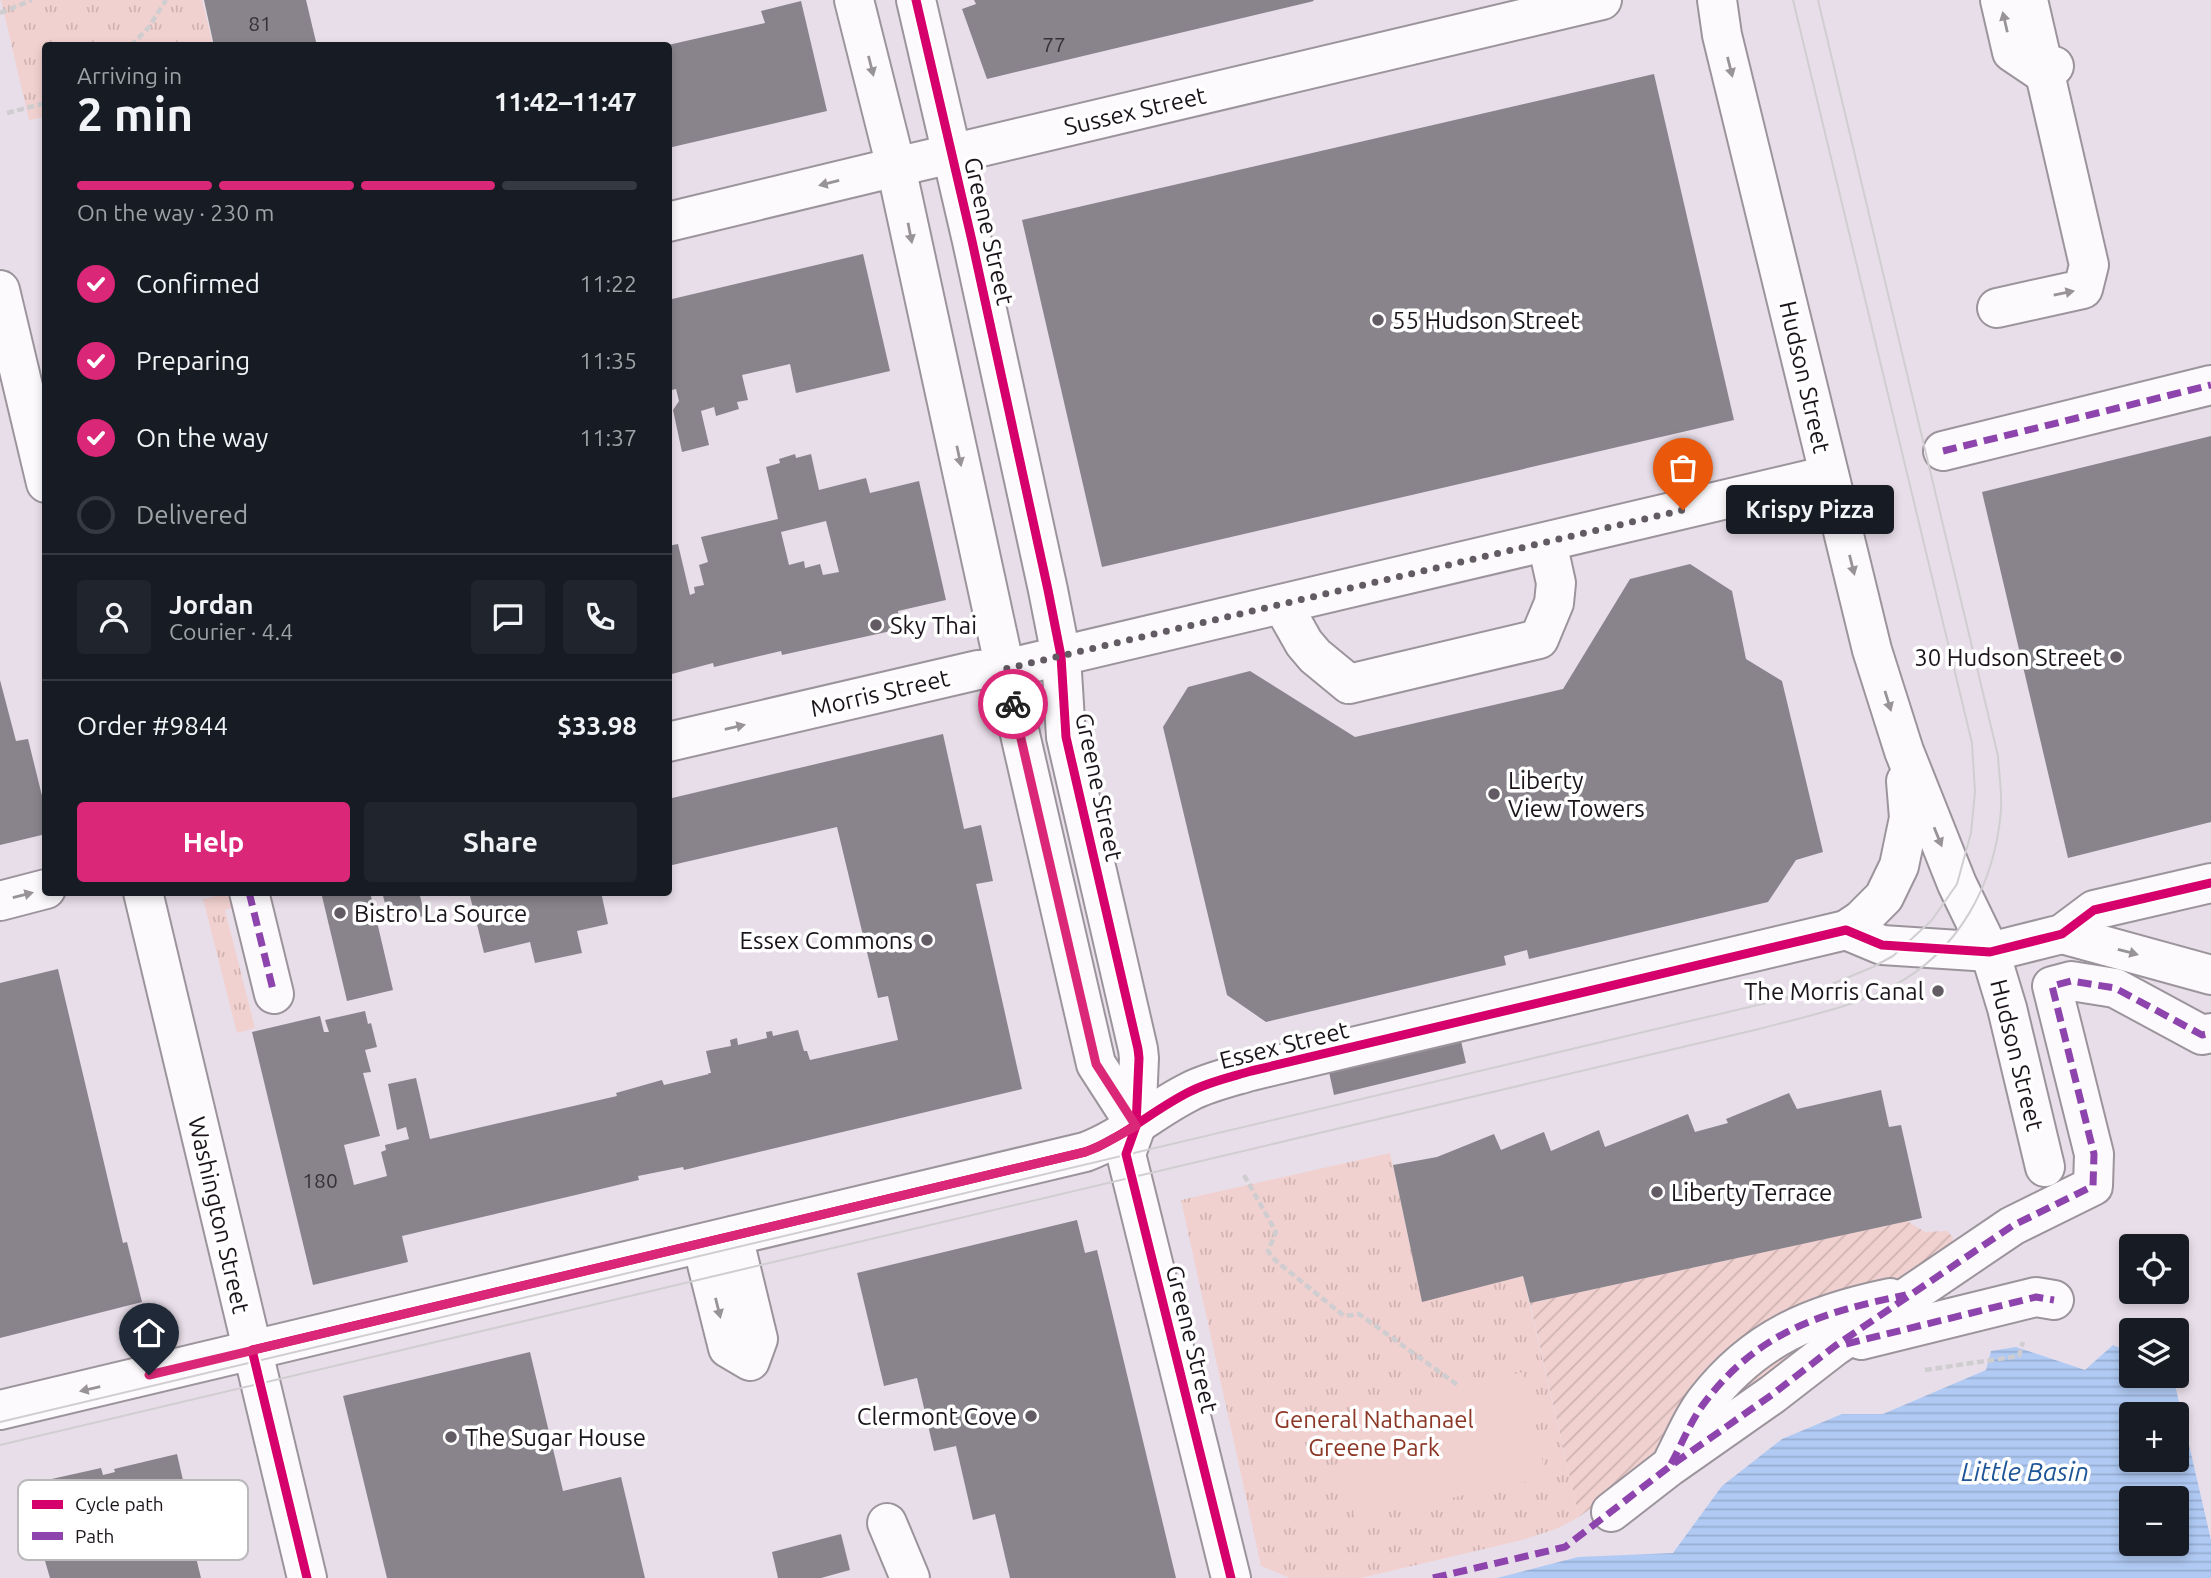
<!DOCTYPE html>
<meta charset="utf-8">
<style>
body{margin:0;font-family:Ubuntu,sans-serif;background:#20242c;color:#f1f3f6;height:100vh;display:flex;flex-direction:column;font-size:26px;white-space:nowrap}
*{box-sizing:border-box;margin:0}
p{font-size:23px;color:#9ea1a6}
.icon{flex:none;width:38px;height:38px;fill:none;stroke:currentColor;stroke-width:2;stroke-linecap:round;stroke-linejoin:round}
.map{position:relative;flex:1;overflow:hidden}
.sheet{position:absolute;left:42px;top:42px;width:630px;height:854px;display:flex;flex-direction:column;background:#171b24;border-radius:7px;box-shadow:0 4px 10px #0003}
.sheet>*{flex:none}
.buttons{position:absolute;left:2119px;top:1234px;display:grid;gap:14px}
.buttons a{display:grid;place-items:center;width:70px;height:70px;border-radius:7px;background:#171b24;box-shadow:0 4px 10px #0003;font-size:35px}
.pin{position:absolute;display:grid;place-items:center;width:60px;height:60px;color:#fff;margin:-72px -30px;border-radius:50% 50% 50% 0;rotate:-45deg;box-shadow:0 0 7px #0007}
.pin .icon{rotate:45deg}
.courier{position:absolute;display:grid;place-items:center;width:70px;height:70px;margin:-35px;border:5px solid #db2777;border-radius:50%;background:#fff;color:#222;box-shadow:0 2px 9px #0007}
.bubble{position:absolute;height:49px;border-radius:7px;background:#171b24;box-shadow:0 4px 10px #0003;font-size:23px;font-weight:600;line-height:49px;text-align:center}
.overview em{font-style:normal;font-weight:600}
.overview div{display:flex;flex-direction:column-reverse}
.overview{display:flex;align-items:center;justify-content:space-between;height:119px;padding:0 35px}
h1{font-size:46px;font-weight:600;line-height:52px}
.bar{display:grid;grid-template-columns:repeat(4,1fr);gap:10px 7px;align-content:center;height:84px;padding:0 35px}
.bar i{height:9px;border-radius:5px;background:#363941}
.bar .on{background:#db2777}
.bar p{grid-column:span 4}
.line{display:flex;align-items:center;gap:18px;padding:0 35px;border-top:2px solid #363941}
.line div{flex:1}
.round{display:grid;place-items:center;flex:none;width:74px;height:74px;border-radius:7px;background:#20242c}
ol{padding:0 35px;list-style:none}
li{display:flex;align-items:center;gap:21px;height:77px}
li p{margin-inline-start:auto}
li .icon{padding:7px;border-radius:50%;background:#db2777;color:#fff;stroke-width:4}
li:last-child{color:#9ea1a6}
li i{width:38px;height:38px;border:4px solid #363941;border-radius:50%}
.button{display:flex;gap:14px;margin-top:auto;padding:14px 35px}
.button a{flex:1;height:80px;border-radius:7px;background:#db2777;color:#fff;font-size:28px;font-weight:600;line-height:80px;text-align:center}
.button a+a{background:#20242c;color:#f1f3f6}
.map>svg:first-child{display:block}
</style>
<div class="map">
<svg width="2211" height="1578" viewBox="0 0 2211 1578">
<defs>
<pattern id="grass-tufts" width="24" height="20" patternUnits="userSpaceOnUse" patternTransform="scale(1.75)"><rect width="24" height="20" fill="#f1d1cf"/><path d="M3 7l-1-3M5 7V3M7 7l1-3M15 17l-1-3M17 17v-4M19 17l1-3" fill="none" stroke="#ceb3b1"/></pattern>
<pattern id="garden-furrows" width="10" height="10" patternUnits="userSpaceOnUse" patternTransform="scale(1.75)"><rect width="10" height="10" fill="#f1d1cf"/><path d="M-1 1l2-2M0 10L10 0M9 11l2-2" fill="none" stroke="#ceb3b1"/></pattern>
<pattern id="water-rules" width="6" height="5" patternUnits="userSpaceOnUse" patternTransform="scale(1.75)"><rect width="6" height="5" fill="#b0caf4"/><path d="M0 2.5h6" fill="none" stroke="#97add1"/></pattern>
</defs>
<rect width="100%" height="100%" fill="#e8dee9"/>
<g fill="url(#grass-tufts)">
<polygon points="1,0 202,0 213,45 46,46 45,117 29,120"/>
<polygon points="229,893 238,893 241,905 225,910 255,1028 237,1033 203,899"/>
<polygon points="1390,1153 1422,1301 1523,1276 1579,1517 1556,1529 1522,1540 1361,1578 1290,1578 1261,1566 1181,1200"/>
</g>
<polygon fill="url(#garden-furrows)" points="1907,1221 1925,1232 1947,1231 1953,1237 1952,1243 1579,1517 1530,1303"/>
<polygon fill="#f1d1cf" points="1523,1372 1546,1477 1355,1519 1330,1417"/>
<path fill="url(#water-rules)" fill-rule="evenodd" d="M2113,1345L2131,1353L2132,1376H2173L2211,1540V1578H1497L1578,1557L1673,1553L1722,1486L1782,1439L1842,1414H1883L1986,1370L1991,1351L2016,1347L2085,1370ZM2132,1414H2177V1460H2132ZM2132,1498H2177V1544H2132Z"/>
<g fill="#89848c" fill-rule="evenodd">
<polygon points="204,0 306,0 317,46 214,46"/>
<polygon points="974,0 1313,0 1314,1 987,79 962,9 976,4"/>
<polygon points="801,1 827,111 668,148 668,45 765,23 761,11"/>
<polygon points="1654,74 1734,420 1102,567 1022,220"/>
<polygon points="863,254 890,371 796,393 790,364 742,375 748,400 737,402 739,409 716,416 714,407 701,411 709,445 682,452 673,410 679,401 676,389 668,391 668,300"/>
<polygon points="2211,436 2211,822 2068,858 1982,492"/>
<path d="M795,454L796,458L811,454L819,490L866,478L870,493L919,481L946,600L898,611L900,629L782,655L781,651L714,667L713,663L668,675V546L678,544L690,595L695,593L694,587L704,585L699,565L708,562L701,537L778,519L766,467L780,463L779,459ZM826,521L839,572L823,575L820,564L805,568L804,561L789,565L781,532Z"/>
<polygon points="1690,564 1732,591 1746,659 1782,681 1823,852 1796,860 1768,902 1529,959 1527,950 1504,956 1506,965 1266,1022 1227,995 1163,727 1188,687 1250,671 1355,737 1563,689 1630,579"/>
<polygon points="0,680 16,741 28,739 46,812 46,834 0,845"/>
<polygon points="943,734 964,829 981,825 993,881 976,884 1022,1089 684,1170 683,1167 638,1176 639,1180 402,1236 408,1262 313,1285 252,1032 320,1016 324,1032 329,1032 325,1020 365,1011 368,1024 371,1023 377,1047 365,1050 371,1072 363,1073 380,1136 344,1145 354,1185 387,1176 381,1152 386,1150 385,1145 409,1139 406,1127 397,1130 388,1084 416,1078 430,1139 617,1096 616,1093 662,1080 664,1085 709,1074 708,1073 711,1073 706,1051 731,1046 730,1040 737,1038 738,1045 767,1038 766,1032 772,1031 773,1036 798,1030 804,1051 807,1051 810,1060 898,1040 888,996 878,998 837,827 668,866 668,799"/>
<polygon points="321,892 370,892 393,990 347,1001"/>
<polygon points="382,892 419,892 425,916 390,922"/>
<polygon points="469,892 601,892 608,924 577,931 582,953 535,963 530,942 484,953"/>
<polygon points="58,969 123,1243 127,1242 142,1302 0,1338 0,983"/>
<polygon points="1461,1041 1466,1063 1334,1095 1329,1072"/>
<polygon points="1881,1090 1889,1127 1901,1125 1922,1218 1530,1303 1523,1276 1422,1302 1393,1165 1437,1157 1494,1134 1501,1150 1544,1132 1551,1151 1599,1130 1605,1147 1688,1114 1695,1132 1728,1123 1726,1119 1789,1093 1797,1109"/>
<polygon points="1077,1220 1085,1253 1097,1250 1176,1578 1010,1578 995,1514 973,1520 956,1446 934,1451 917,1378 884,1386 857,1273"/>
<polygon points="530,1352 563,1491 621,1477 645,1578 387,1578 343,1396"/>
<polygon points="177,1454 191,1515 186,1516 201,1578 50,1578 45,1561 63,1556 60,1544 41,1548 40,1542 29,1539 18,1497 22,1488 38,1482 101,1468 103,1475 115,1472 114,1469"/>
<polygon points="841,1534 850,1570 821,1578 778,1578 772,1552"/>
</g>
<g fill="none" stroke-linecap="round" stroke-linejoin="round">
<defs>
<g id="minor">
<polyline points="854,0 896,167 1005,669 1096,1064 1136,1126"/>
<polyline points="916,0 972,241 1048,590 1061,656 1066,737 1138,1049 1139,1058 1136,1126 1126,1154 1231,1578"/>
<polyline points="1717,0 1722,35 1872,650 1904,751 1957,884 1990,952 2007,1008 2045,1167"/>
<polyline points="2000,0 2012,52 2046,75 2054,66"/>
<polyline points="668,222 896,167 1602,0"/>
<polyline points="0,290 46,483"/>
<polyline points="1997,308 2083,289 2089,265 2028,0"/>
<polyline points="1943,451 2211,385"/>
<polyline points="1282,604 1304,643 1315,656 1349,684 1539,639 1554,603 1556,583 1547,542"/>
<polyline points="668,742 978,670 1005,669 1829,475"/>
<polyline points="143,892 307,1578"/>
<polyline points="249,892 274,994"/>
<polyline points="0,901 46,889"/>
<polyline points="1846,930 1861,920 1884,897 1899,866 1909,818 1906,781"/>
<polyline points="2062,934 2211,975"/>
<polyline points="702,1244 728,1348 750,1361 758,1339 733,1236"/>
<polyline points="1861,1340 2036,1297 2054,1300"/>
<path d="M0,1410L1085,1152C1123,1138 1153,1110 1189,1092C1208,1082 1231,1077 1251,1071L1846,930L1882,945L1990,952L2062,934L2094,910L2211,883"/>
<path d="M1674,1459C1684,1440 1692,1419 1705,1402C1754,1338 1813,1314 1890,1298"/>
<polyline points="1611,1512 1669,1467 1773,1394 1835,1346 2012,1226 2093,1186 2094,1154 2052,986 2071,981 2115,988 2202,1035 2211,1033"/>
<polyline points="887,1523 910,1578"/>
</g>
</defs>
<use href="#minor" stroke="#9c949c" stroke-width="42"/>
<g stroke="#cfcdd0" stroke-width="4.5" stroke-dasharray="7 3.5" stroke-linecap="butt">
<polyline points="0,13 32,0"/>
<polyline points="131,46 149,27 166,0"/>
<polyline points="7,113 46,103"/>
<polyline points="1244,1175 1276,1232 1268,1251 1275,1260 1344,1316 1359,1314 1459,1386"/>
<polyline points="1925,1370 2019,1356 2023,1342"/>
</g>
<use href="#minor" stroke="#fcfafc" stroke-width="38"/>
<g stroke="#d0ced0" stroke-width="2">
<polyline points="0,1422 1787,998 1832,984 1873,967 1893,956 1932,920 1957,884 1971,833 1975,792 1972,743 1793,0"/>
<path d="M0,1445L1759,1029C1803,1017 1850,1008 1891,987C1959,952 1995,884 2001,810C2002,792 1999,774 1998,756L1818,0"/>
</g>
<g stroke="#8e44ad" stroke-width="7" stroke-dasharray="14 7" stroke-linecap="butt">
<polyline points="1943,451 2211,385"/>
<polyline points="249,892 274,994"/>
<polyline points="1846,1344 2036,1297 2054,1300"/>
<path d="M1671,1464C1682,1444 1691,1420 1705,1402C1759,1331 1823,1312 1906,1295"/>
<polyline points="1433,1578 1565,1547 1669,1467 1773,1394 1835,1346 2012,1226 2093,1186 2094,1154 2052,986 2071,981 2115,988 2202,1035 2211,1033"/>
</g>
<defs>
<g id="cycleway">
<polyline points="916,0 972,241 1048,590 1061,656 1066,737 1138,1049 1139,1058 1136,1126 1126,1154 1231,1578"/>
<path d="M307,1578L252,1350L1085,1152C1123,1138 1153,1110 1189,1092C1208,1082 1231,1077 1251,1071L1846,930L1882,945L1990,952L2062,934L2094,910L2211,883"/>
</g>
</defs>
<use href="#cycleway" stroke="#fff" stroke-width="13"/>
<use href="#cycleway" stroke="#d6006c" stroke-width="9"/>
</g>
<defs><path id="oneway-solid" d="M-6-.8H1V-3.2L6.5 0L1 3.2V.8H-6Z" transform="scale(1.75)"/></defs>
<g fill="#979397">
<use href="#oneway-solid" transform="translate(2005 22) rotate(-103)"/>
<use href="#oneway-solid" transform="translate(871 66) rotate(76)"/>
<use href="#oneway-solid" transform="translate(1730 67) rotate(76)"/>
<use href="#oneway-solid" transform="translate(829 183) rotate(166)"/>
<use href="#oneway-solid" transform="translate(910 233) rotate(79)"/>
<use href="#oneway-solid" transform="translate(2064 293) rotate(-12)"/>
<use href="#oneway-solid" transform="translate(959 456) rotate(78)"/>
<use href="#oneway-solid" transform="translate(1852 565) rotate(76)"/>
<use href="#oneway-solid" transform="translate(1888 701) rotate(73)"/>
<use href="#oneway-solid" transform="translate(735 727) rotate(-13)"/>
<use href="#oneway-solid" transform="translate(1938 837) rotate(68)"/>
<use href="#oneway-solid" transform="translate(23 895) rotate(-14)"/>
<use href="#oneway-solid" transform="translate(2128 952) rotate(15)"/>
<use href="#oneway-solid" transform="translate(718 1308) rotate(76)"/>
<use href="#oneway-solid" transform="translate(90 1389) rotate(167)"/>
</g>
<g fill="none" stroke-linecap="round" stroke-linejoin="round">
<polyline stroke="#635b63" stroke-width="7" stroke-dasharray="0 12.6" points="1013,704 1005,669 1683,510"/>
<polyline stroke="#db2777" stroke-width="9" points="149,1375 1085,1152 1098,1147 1136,1126 1096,1064 1013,704"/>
</g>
<g fill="#635b63" stroke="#fff" stroke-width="2.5">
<circle cx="1378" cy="320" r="7"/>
<circle cx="876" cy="625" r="7"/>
<circle cx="2116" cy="657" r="7"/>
<circle cx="1494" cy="794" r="7"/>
<circle cx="340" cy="913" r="7"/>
<circle cx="927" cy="940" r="7"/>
<circle cx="1938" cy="991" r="7"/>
<circle cx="1657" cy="1192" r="7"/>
<circle cx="1031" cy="1416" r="7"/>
<circle cx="451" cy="1437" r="7"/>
</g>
<g text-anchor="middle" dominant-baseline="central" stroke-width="7" stroke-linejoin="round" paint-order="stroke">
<g font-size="21" fill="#363137">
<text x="260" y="23">81</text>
<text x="1054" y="44">77</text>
<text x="320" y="1180">180</text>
</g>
<g font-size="24" fill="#1b151b" stroke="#fff">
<text transform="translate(1135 111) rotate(-13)">Sussex Street</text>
<text transform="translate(989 231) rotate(77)">Greene Street</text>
<text transform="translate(1805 377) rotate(77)">Hudson Street</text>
<text transform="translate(880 693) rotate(-13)">Morris Street</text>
<text transform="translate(1099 787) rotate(78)">Greene Street</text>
<text transform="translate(1284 1045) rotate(-14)">Essex Street</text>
<text transform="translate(2017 1055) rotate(76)">Hudson Street</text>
<text transform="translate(219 1215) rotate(77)">Washington Street</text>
<text transform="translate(1192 1339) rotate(76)">Greene Street</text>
</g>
<g font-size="24" fill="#1b151b" stroke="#fff" text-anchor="start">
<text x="1392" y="320">55 Hudson Street</text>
<text x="890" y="625">Sky Thai</text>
<text x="2102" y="657" text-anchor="end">30 Hudson Street</text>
<text x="1508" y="780">Liberty<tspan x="1508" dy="28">View Towers</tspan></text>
<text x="354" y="913">Bistro La Source</text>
<text x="913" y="940" text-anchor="end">Essex Commons</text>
<text x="1924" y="991" text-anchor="end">The Morris Canal</text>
<text x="1671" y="1192">Liberty Terrace</text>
<text x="1017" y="1416" text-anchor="end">Clermont Cove</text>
<text x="465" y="1437">The Sugar House</text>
</g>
<g font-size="24" fill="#8c3726" stroke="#fff">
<text x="1374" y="1419">General Nathanael<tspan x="1374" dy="28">Greene Park</tspan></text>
</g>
<g font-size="26" font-style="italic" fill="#1e5596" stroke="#fff">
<text x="2025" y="1471">Little Basin</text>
</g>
</g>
<rect x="18" y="1480" width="230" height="80" rx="10" fill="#fff" stroke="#bbb9bb" stroke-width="2"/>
<rect x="32" y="1500" width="31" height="9" fill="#d6006c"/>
<rect x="32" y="1532" width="31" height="8" fill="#8e44ad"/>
<g font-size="19" fill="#1b151b">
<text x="75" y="1511">Cycle path</text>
<text x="75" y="1543">Path</text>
</g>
</svg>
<div class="buttons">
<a><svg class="icon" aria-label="locate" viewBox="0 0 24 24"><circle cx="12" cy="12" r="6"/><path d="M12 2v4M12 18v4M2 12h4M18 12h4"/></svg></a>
<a><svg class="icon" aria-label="layers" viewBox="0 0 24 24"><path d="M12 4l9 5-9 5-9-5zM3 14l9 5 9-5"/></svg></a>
<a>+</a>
<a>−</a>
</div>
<div class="pin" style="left:1683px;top:510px;background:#ea580c"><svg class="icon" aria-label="bag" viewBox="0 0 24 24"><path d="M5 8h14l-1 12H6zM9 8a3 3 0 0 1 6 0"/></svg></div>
<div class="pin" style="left:149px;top:1375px;background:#1f2937"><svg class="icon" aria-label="home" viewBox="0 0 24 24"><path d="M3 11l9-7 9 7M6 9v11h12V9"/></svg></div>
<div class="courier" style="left:1013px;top:704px"><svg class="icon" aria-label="bike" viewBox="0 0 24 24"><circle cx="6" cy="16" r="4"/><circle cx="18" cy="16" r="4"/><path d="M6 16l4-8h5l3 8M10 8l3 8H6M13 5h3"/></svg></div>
<div class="bubble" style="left:1726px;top:485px;width:168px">Krispy Pizza</div>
<section class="sheet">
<div class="overview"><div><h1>2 min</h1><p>Arriving in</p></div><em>11:42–11:47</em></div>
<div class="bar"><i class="on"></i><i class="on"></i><i class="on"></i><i></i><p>On the way · 230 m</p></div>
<ol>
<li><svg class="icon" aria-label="check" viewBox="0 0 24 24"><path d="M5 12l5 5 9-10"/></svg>Confirmed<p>11:22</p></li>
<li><svg class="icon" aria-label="check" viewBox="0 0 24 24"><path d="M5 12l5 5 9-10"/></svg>Preparing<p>11:35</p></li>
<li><svg class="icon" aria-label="check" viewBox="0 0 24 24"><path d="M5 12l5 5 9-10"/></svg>On the way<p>11:37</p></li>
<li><i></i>Delivered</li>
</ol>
<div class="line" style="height:126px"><a class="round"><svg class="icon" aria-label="person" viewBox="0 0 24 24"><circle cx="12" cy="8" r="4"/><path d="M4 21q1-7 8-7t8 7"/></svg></a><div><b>Jordan</b><p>Courier · 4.4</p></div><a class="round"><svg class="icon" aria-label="chat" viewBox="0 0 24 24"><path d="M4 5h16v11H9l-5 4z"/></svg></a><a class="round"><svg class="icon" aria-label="phone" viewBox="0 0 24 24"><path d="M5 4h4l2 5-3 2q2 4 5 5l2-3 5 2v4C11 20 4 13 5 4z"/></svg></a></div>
<div class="line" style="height:91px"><div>Order #9844</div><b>$33.98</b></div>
<div class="button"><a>Help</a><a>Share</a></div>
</section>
</div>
